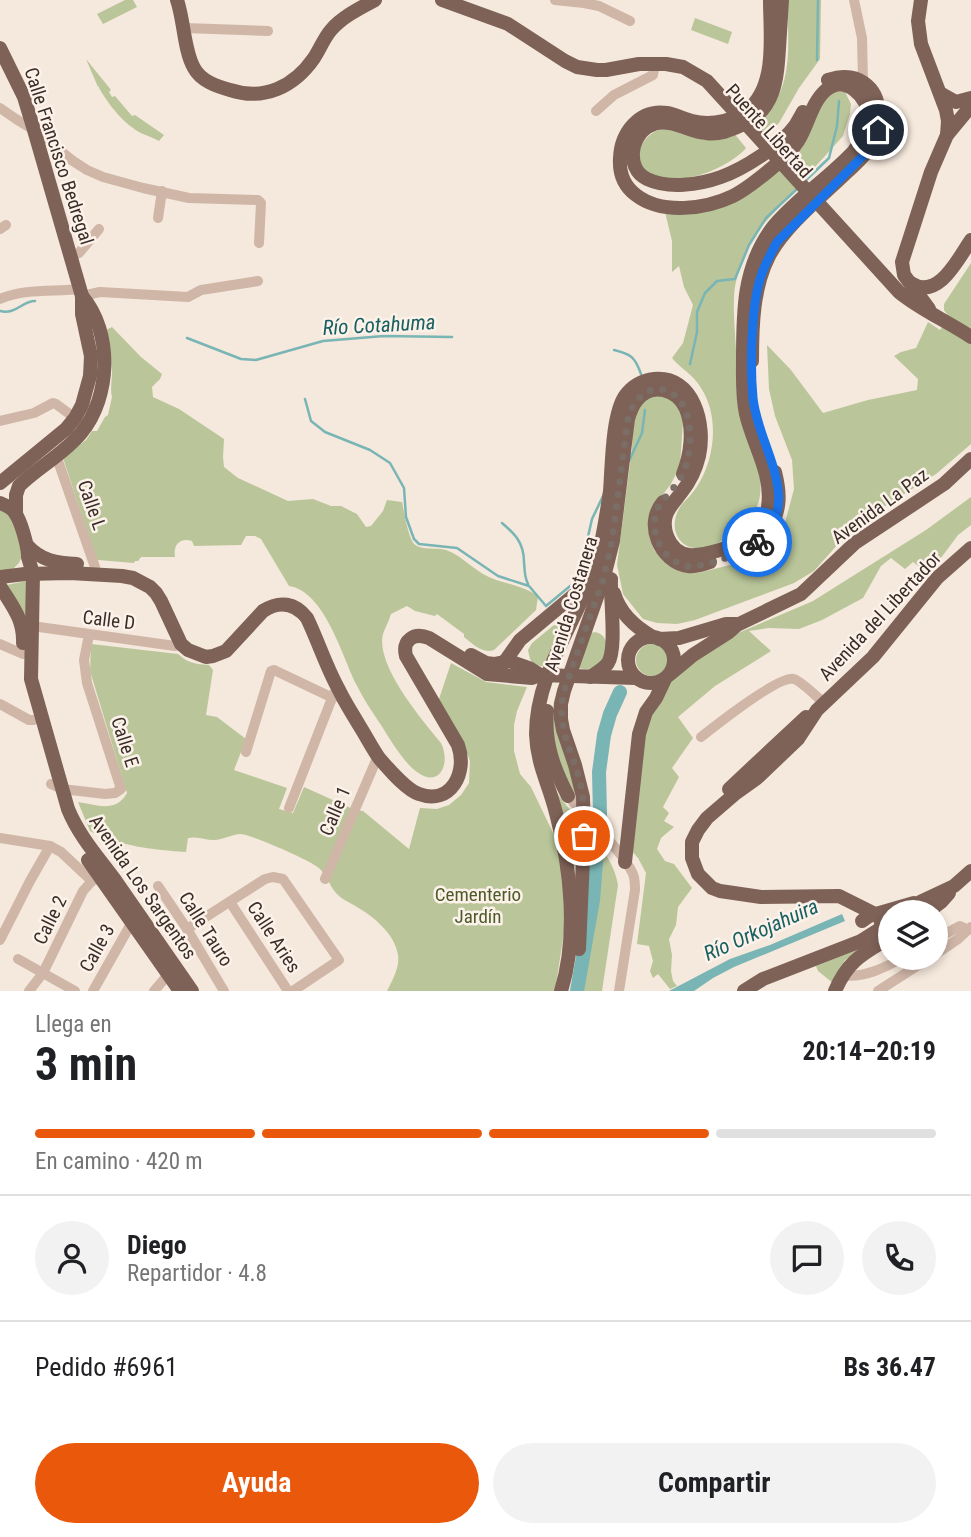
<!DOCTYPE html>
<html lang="es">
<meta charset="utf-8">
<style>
body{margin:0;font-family:"Roboto Condensed",sans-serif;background:#f2f2f2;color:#202124;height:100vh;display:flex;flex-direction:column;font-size:26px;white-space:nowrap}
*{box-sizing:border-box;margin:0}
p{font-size:23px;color:#757577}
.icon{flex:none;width:38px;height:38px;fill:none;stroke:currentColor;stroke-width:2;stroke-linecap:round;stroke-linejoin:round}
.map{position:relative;height:991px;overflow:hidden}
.side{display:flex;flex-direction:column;background:#fff;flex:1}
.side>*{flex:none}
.tools{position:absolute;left:878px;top:900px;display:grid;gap:14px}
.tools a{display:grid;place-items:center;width:70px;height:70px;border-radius:50%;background:#fff;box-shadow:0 4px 10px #0003;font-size:35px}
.pin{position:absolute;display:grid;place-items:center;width:60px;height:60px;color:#fff;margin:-30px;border:4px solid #fff;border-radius:50%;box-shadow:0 2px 7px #0007}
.courier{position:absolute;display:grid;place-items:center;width:70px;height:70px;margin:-35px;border:5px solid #1a73e8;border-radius:50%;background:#fff;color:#222;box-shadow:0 2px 9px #0007}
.overview em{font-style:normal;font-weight:700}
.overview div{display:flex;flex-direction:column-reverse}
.overview{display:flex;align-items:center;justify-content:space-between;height:119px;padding:0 35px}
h1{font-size:46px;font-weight:700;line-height:52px}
.bar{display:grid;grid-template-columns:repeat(4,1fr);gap:10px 7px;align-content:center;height:84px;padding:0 35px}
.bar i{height:9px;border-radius:5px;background:#e0e0e0}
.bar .current{background:#ea580c}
.bar p{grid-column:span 4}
.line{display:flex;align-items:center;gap:18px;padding:0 35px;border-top:2px solid #e0e0e0}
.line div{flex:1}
.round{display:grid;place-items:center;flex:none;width:74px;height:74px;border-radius:37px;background:#f2f2f2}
.action{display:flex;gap:14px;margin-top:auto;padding:14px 35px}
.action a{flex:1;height:80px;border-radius:42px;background:#ea580c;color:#fff;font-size:28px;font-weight:700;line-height:80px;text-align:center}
.action a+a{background:#f2f2f2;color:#202124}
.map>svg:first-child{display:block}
</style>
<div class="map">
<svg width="971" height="991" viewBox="0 0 971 991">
<rect width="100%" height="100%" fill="#f5e8dc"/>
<g fill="#bac69a">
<polygon points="125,0 133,0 137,7 103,24 97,14"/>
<path d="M787,0H821L820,59L799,88L779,123L766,136L754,124C796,95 788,45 787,0Z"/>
<polygon points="695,18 732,32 728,44 691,30"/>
<path d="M86,59L111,90L109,92L112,97L115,96L132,116L135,115L164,135L159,141C154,138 148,136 143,134C124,125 109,105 99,88V86L98,87Z"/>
<path d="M825,91L845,92L851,104L850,114L843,136L760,228C747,247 735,273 734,297C733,319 736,343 737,366C738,381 737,398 741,413C748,439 764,467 760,495C758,515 741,527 725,538C721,541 716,545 712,547C681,556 664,529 682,504C687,499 692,494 696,488C715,460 720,417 701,388C694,375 681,369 672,358L683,343L693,305L684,287L679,266L672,272V241L665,212L688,211L764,179Z"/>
<path d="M662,129L677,130L681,134L704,140L733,132L746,148C728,169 677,189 651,174C629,161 640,135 662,129Z"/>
<polygon points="971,263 971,444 936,474 855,525 814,571 794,583 695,620 677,624 657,623 643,619 623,594 617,565 632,448 633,420 637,408 651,392 673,400 681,410 683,422 680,466 671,484 657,502 649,534 654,550 668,565 688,573 698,573 750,560 766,552 782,534 794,489 792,460 775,416 769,389 767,345 791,370 823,413 868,400 917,390 918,379 894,356 901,352 916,348 928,322 940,330 949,317 944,310 944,304"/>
<path d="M112,327L141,357L162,374L160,379L152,387L153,397L179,409L224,439L223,457L224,467L238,478L288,501L313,499L331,506H341L357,514L366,527L371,526L383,511L387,500L402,502C404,511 408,537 414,544C422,551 437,547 446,550C459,554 471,567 483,574C500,584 521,584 538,596L536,610L494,650C482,654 473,644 464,637V634L437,614L435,616L415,611L407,606L391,614C389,621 385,628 383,634C375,665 422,720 441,743C451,763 440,789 417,772C404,763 389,738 381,725C372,712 363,698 356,684C342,655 324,591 289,586L261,539L255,536H246L241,545L194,546L192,541C179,537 173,546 175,557H141L138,561H135L134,563L98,560L96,558L63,458L86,440L92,431H97L105,417L108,415L112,397C110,389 112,381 112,373C111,358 110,344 106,330Z"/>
<polygon points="971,497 971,525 958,535 929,574 913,562 905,569 891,558 881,566 863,598 822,620 799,629 768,628 749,631 771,651 715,686 678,717 693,738 672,768 679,777 663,807 669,813 664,821 674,827 661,838 657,849 665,861 674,864 692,888 678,907 676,925 669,939 672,955 671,971 673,981 677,986 670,989 658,974 653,978 650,971 653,961 649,946 637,944 646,873 638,858 631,850 642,736 664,690 682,670 724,639 813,601 926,530"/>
<polygon points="0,507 11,516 23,554 19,563 13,569 0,571"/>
<polygon points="26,581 27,619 7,585"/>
<polygon points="554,625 558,625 562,633 548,667 534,665 530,659 528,650 532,643"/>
<path d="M595,632C615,635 606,668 588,669C586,670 579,668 577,668L591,633Z"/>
<path d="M91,644L178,654C188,663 195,664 209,665L213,670L206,715L217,717L246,739L234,770L287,788L279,809L293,813L304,787L355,810L363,811L409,849L420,808L437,809L449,805L461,795L469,783L470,761L466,750L438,702L451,663L486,682L527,687L517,711L514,725V751L520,774L531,787L554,835L565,881L566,919L555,991H387C392,981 400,967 398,955C395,934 374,917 357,907C353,904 347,902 343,899C329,889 330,879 320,869C313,861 252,835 241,834C232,834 223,840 214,840C205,840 198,836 188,838L186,852C154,850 119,846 90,831L78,802C97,805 116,813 127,793L90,671Z"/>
<circle cx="652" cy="660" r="16"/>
<polygon points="566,666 560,690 577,796 567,783 559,766 551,720 554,701"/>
<polygon points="554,789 576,818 574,883"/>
<path d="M598,844C608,857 615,868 618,885L602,991H577L594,903Z"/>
<polygon points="891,931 845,960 840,968 833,983 818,971 816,966 856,950"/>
</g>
<polygon fill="#78b5b4" points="842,914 845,921 734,967 713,978 694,991 669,991 730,959 770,945"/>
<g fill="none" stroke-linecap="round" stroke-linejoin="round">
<g stroke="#78b5b4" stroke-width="2.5">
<polyline points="817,60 818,0"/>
<polyline points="805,181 829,158 837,126 839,101"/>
<path d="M0,311C16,315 22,301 35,301"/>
<polyline points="187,338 241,359 256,360 323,341 384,336 452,337"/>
<path d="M614,350C631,354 635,357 641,374"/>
<polyline points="690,364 697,332 697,312 705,293 717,281 735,279 749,245 766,218 798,188"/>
<polyline points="305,399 311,421 325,432 370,450 390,463 404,488 406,517 414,539 419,544 457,548 498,576 529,586 546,606 581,577 580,572 592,519 604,494"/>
<polyline points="629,461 642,433 645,410"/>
<path d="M502,523C515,534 524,543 524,562C525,571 524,576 528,584"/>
</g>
<polyline stroke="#78b5b4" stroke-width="14" points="577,991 593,900 600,814 599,772 604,735 610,714 620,692"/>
<g stroke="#cfb6a7" stroke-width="10">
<polyline points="555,0 584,3 599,6 630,21"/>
<polyline points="854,0 862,38 863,82"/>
<polyline points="185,28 268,31"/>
<polyline points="0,108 16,119 34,130 73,161 87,170 103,177 143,188 189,198 258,200 261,203 259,243"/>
<polyline points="596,111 614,95 653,75 655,63"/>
<polyline points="158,218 162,191"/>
<polyline points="0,229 6,225"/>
<polyline points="72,256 79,253 99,229"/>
<polyline points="82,296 100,292 188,297 201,290 258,281"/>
<path d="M0,299C26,288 53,292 80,289"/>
<polyline points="0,421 34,413 53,403 56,404 75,418"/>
<polyline points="54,456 58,461 95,567"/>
<polyline points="32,626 175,646 181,644"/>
<polyline points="0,644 23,654"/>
<polyline points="0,704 29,720 34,720"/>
<path d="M701,737C715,726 779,675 794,679C801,681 817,697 824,703"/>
<polyline points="246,752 271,671 274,670 333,698"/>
<polyline points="51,784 62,789 105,794 115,793 121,789 87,683 84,660 89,635"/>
<path d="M568,796C585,816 623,851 633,874C635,879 635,885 635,890L619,991"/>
<polyline points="289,808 334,693"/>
<polyline points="0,838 50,846 61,852 92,881"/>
<polyline points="325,879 378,756"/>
<polyline points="158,886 187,929 224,991"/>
<polyline points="230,902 288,991"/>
<polyline points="187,929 265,879 273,877 283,879 339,960 293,991"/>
<polyline points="936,939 960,926 968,930"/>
<polyline points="0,940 30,881 50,846"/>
<polyline points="936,954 958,939 971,927"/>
<polyline points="18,959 75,991"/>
<path d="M842,975C863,979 886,967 904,957"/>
<polyline points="29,991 43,973 83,891 92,881 104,876"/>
<polyline points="93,991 132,922"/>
<polyline points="154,991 173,969"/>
<polyline points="878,991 931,957"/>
</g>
<g stroke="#7e6257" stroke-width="14">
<path d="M177,0C184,20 184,51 194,68C201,81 216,86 230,90C264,101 294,87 314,58C320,49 324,38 331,30C342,17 360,8 375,0"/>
<path d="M442,0L508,24L565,61L577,67L597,70H606L639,64H666L683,67L707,81L899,292C921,310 947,321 971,337"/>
<path d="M782,0C781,16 780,32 779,48C777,80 775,110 742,125C731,130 719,135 706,133C689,132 671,118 654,124C631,131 624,168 647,179C668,189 699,185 721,177C744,169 781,145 795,126C798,121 801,116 803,112"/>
<polyline points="921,0 918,21 921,44 946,110 948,121 947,135"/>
<polyline points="0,48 24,97 34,130 82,296 82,314 91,356 90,376 82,405 75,418 66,429 0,483"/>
<polyline points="940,93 956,102 971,98"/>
<path d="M911,283C938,301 958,259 971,240"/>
<polyline points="929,309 904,275 902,262 931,172 947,135 971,106"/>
<path d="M752,361C752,326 753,287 769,256C785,226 821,197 845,174C854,165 865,157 871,146C881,127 884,97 864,83C853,75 840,76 828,80"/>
<path d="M663,502C644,524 660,562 688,566C696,567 703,564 710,562"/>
<path d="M0,503C5,505 12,508 15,513C21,521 27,544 28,554"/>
<path d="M16,514V495L19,486C38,467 64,454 81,433C111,397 113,332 82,296"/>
<path d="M771,526C781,508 780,492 775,472"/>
<path d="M27,545C41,561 57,563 77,564"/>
<path d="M28,557L33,574L31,679L68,809C79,836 98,857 115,880C141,917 166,954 192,991"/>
<path d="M0,577L25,574L70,573L122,576L133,578L150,587L156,593L161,601L181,644L188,650L206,657L213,656L226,651L263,611C280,600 295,603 307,618C318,641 326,666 338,688C344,701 352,713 359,725C366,736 372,748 379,758C388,768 406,790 419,794C451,806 468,772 458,745L406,656C402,640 414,632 429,638L487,674L532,678L540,675L636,678"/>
<path d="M0,586C12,606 24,619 23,643"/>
<path d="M614,593C620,614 635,627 653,637"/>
<circle cx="651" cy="660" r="23"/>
<polyline points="659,639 679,638 726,624 736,624"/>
<polyline points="471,655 486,663 494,664 509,661 529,668 540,675"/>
<polyline points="501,667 520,640 587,584"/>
<polyline points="670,674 693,655 729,632 737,625 801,594 855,543 944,484 971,459"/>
<path d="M590,677C596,673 604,669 608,663C617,648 610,600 611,579"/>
<path d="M547,711C544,743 554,769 568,796"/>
<polyline points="729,789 806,717"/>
<polyline points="88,860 180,991"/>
<polyline points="625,862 639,734 646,712 656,698 665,679"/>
<polyline points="907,912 922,901 954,886 971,871"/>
<polyline points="928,912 941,902 949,893"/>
<polyline points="862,921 869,916 914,903"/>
<polyline points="881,929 882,925 879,916 839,896 761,897 720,891 712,888 698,874 692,858 692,842 698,830 707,818 736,793 757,778 798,739 817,710 873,657 937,578 971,548"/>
<path d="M579,949L584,836L583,797L575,765L563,730L561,719V704L564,691L604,577L613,541L628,419C630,412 632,406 637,400C652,382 677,389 686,409C694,429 691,454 683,474"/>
<path d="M561,991C578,937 571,868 556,813C549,784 537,765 536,734C536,668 584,614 599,552C604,532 607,511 610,491C612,466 612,415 625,396C632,386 643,380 654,379C694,375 706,425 699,456C696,469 689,483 681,493C670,507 660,516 667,536C677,562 699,556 720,550C742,543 765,532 768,507C773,474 753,445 746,414C742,396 743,378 743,359C743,312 743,266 773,227C796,199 829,178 854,151C860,142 869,130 869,118C869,97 845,74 826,90C811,103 808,126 798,141C791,152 782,160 772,168C760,178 747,189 733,196C706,209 662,215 636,195C624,186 619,173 620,158C621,133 639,109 667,113C675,114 683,119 692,121C711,126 737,121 751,107C777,81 770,34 770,0"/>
<polyline points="744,991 763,979 861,941 888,924"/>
<path d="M835,991C848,960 863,954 891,937"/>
</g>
</g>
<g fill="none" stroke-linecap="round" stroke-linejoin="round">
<path stroke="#7b6e67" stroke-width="7" stroke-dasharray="0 12.6" d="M584,836C584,818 584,799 580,781C571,747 556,729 564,691L604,577L612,541L628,419C640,376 683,381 689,424C691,439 690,456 684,471C678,486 666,494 659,506C647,529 661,561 687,566C702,569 745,552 757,542"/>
<path stroke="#1a73e8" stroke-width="9" d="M757,542C806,503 757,445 753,398C750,366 751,306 761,276C765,264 771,253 777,242L870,149L878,130"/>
</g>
<g text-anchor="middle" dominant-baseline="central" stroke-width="5" stroke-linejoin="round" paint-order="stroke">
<g font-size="19" fill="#3a2d28" stroke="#fcf2ea">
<text transform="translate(769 131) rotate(48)">Puente Libertad</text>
<text transform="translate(59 156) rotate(72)">Calle Francisco Bedregal</text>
<text transform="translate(92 505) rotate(71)">Calle L</text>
<text transform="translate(880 506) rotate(-36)">Avenida La Paz</text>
<text transform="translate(571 604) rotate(-73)">Avenida Costanera</text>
<text transform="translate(880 616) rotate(-47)">Avenida del Libertador</text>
<text transform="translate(109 620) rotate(7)">Calle D</text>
<text transform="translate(125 742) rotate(72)">Calle E</text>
<text transform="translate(335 811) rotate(-67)">Calle 1</text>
<text transform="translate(143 887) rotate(55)">Avenida Los Sargentos</text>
<text transform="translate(50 920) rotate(-64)">Calle 2</text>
<text transform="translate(206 929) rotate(58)">Calle Tauro</text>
<text transform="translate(274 937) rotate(57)">Calle Aries</text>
<text transform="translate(97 948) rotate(-61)">Calle 3</text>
</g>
<g font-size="19" fill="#4c5b29" stroke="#fcf2ea">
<text x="478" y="894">Cementerio<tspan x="478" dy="22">Jardín</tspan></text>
</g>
<g font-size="21" font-style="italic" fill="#196061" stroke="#fcf2ea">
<text transform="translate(379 325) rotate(-3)">Río Cotahuma</text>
<text transform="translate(761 930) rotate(-24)">Río Orkojahuira</text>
</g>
</g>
</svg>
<div class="tools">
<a><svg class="icon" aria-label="layers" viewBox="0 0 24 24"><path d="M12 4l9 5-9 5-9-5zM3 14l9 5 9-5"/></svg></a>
</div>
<div class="pin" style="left:584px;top:836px;background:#ea580c"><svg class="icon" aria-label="bag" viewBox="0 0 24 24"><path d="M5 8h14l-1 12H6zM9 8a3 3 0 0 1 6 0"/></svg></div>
<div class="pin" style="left:878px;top:130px;background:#1f2937"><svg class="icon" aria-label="home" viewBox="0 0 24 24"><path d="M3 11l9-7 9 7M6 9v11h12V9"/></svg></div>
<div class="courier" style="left:757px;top:542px"><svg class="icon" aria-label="bike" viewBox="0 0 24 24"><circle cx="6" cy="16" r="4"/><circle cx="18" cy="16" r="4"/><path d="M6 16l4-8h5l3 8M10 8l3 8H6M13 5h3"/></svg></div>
</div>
<section class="side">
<div class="overview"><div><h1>3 min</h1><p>Llega en</p></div><em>20:14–20:19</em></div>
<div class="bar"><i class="current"></i><i class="current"></i><i class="current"></i><i></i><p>En camino · 420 m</p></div>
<div class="line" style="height:126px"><a class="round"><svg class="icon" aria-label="person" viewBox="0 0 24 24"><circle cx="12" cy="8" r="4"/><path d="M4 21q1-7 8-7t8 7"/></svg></a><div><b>Diego</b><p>Repartidor · 4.8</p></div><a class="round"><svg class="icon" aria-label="chat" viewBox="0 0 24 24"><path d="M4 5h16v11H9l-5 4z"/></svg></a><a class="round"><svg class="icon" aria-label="phone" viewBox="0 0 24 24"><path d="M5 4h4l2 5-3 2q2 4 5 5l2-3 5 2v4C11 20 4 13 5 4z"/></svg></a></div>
<div class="line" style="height:91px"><div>Pedido #6961</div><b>Bs 36.47</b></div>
<div class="action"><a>Ayuda</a><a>Compartir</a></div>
</section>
